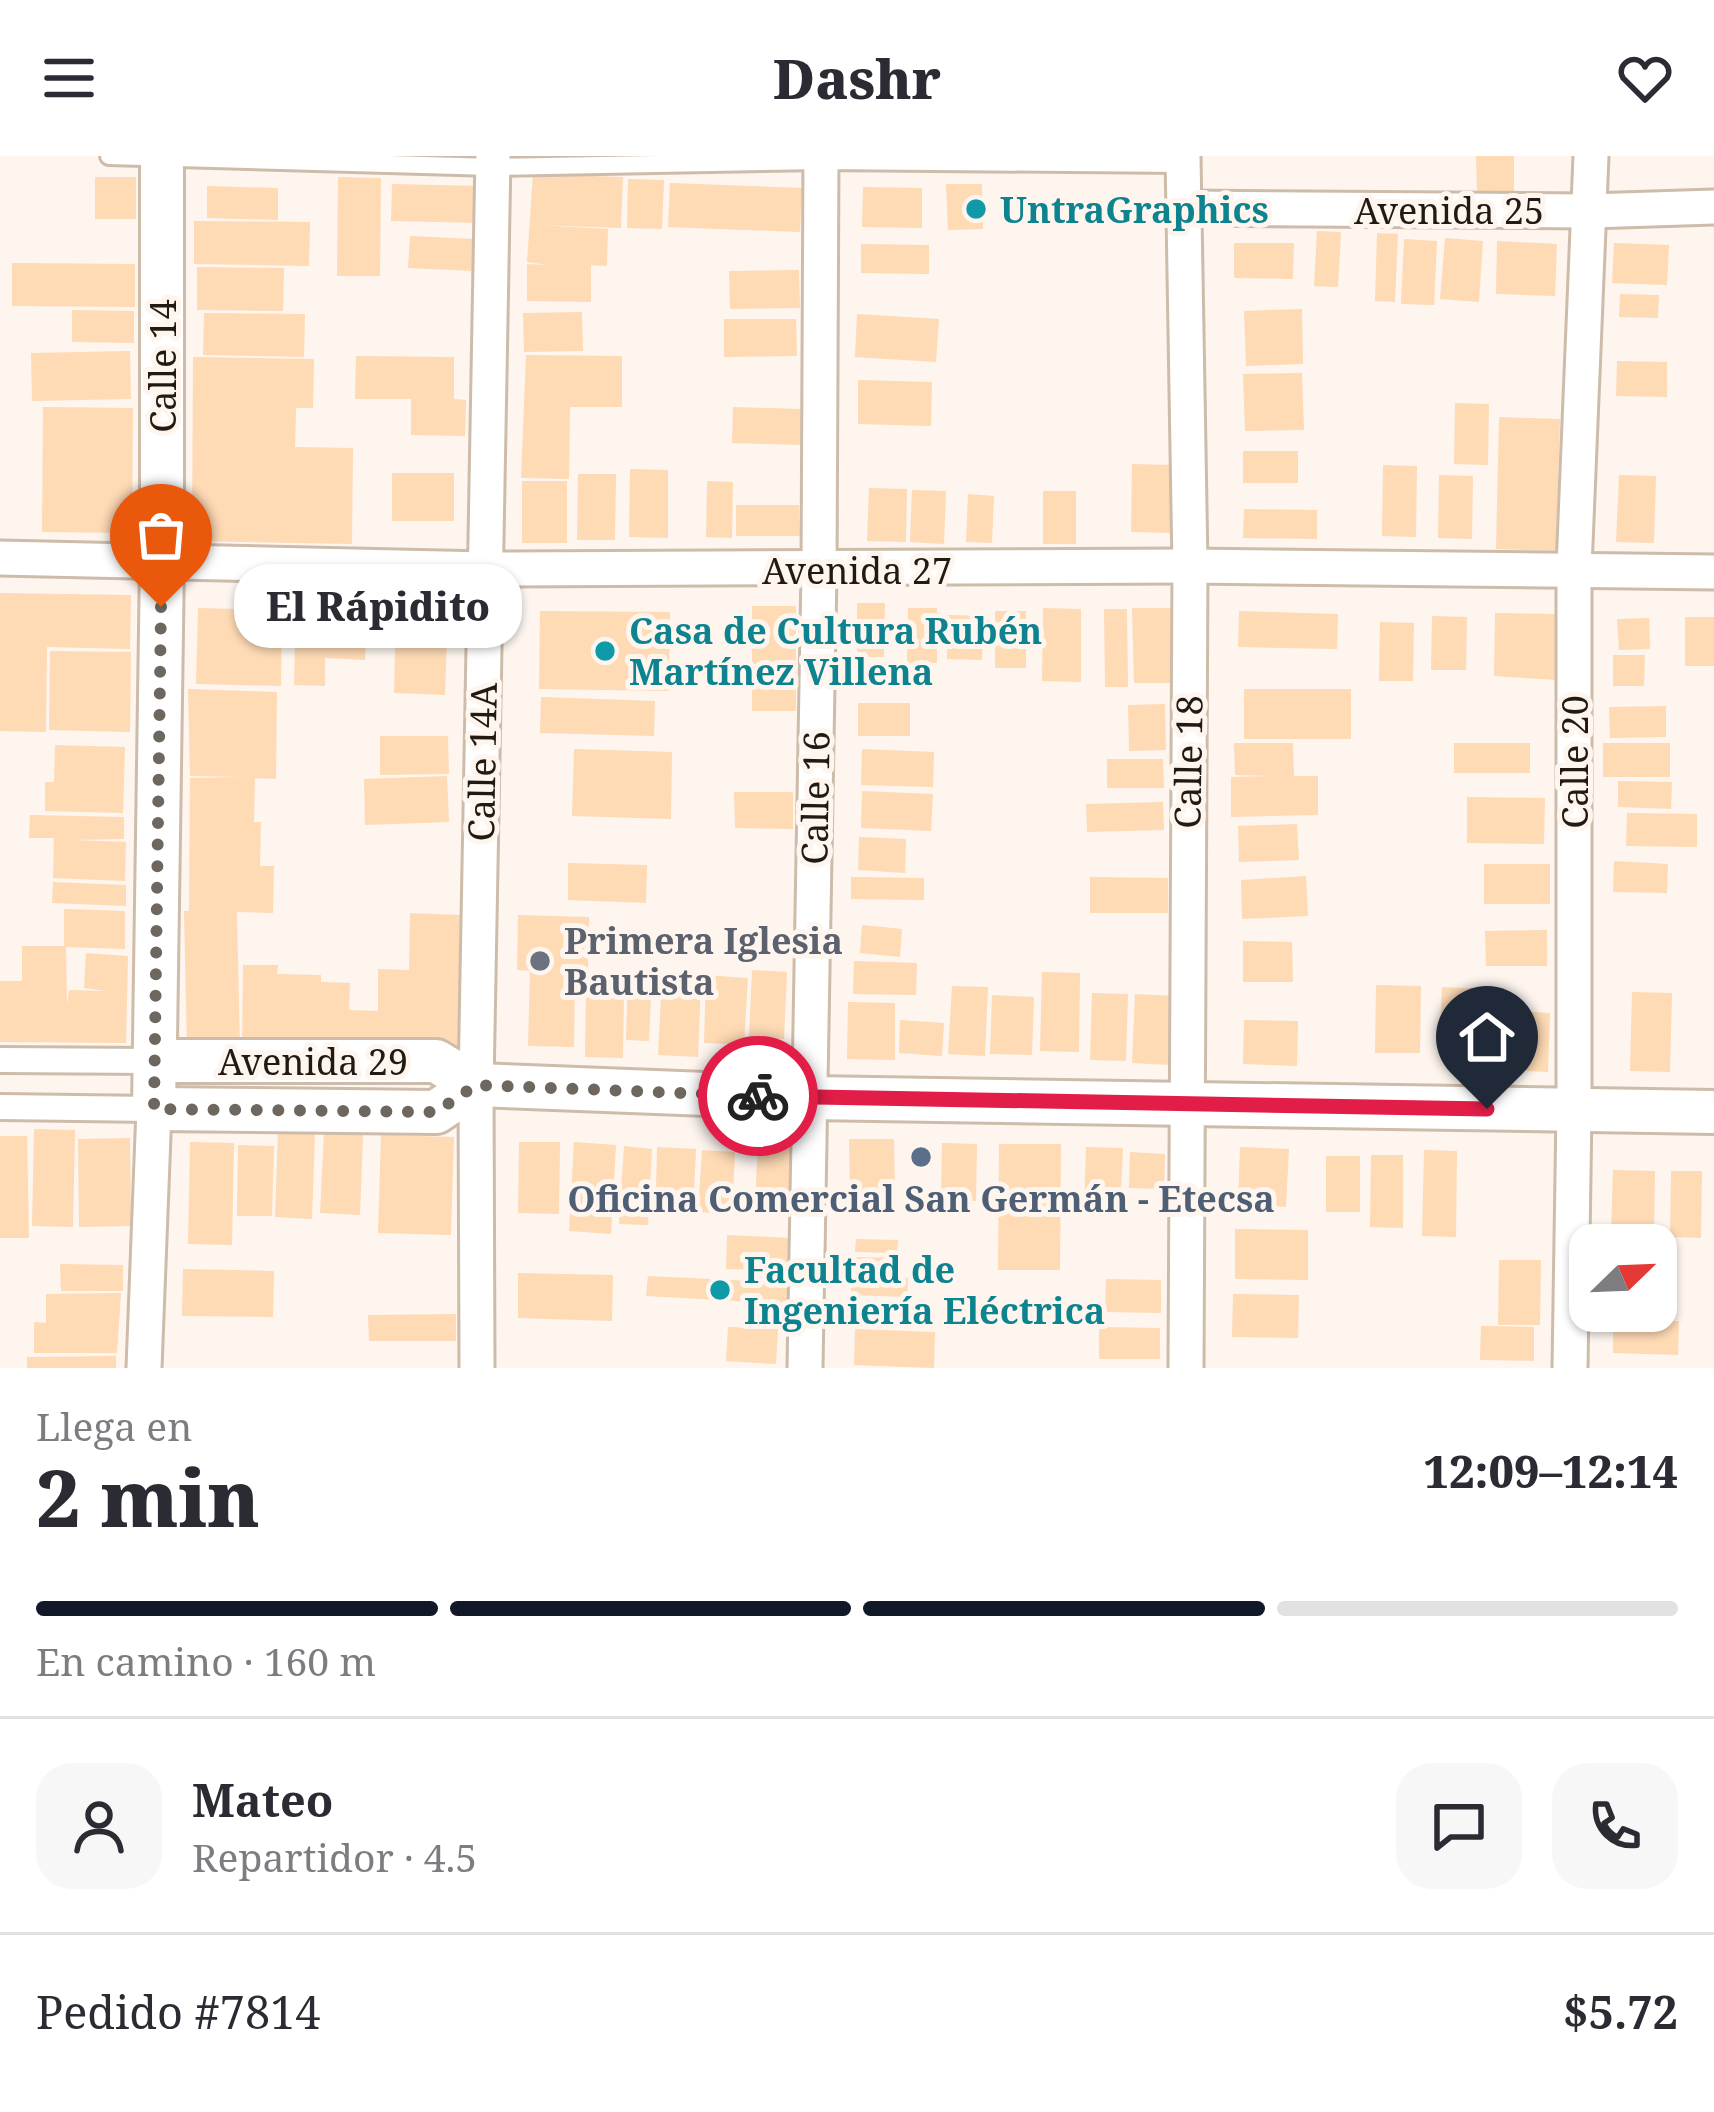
<!DOCTYPE html>
<html lang="es">
<meta charset="utf-8">
<style>
body{margin:0;font-family:"Noto Serif",serif;background:#f7f7f7;color:#2b2b33;height:100vh;display:flex;flex-direction:column;font-size:45px;white-space:nowrap}
*{box-sizing:border-box;margin:0}
p{font-size:39px;color:#7c7c81}
.icon{flex:none;width:66px;height:66px;fill:none;stroke:currentColor;stroke-width:2;stroke-linecap:round;stroke-linejoin:round}
.map{position:relative;height:1212px;overflow:hidden}
.sheet{display:flex;flex-direction:column;background:#fff;flex:1}
.sheet>*{flex:none}
.needle{width:78px;rotate:67deg}
.fabs{position:absolute;left:1569px;top:1068px;display:grid;gap:24px}
.fabs a{display:grid;place-items:center;width:108px;height:108px;border-radius:24px;background:#fff;box-shadow:0 3px 9px #0004;font-size:60px}
.pin{position:absolute;display:grid;place-items:center;width:102px;height:102px;color:#fff;margin:-123px -51px;border-radius:50% 50% 50% 0;rotate:-45deg;box-shadow:0 0 12px #0007}
.pin .icon{rotate:45deg}
.courier{position:absolute;display:grid;place-items:center;width:120px;height:120px;margin:-60px;border:9px solid #e11d48;border-radius:50%;background:#fff;color:#222;box-shadow:0 3px 15px #0007}
.bubble{position:absolute;height:84px;border-radius:36px;background:#fff;box-shadow:0 3px 9px #0004;font-size:39px;font-weight:800;line-height:84px;text-align:center}
.overview em{font-style:normal;font-weight:800}
.overview div{display:flex;flex-direction:column-reverse}
.overview{display:flex;align-items:center;justify-content:space-between;height:204px;padding:0 36px}
h1{font-size:78px;font-weight:800;line-height:90px}
.bar{display:grid;grid-template-columns:repeat(4,1fr);gap:18px 12px;align-content:center;height:144px;padding:0 36px}
.bar i{height:15px;border-radius:9px;background:#e1e1e2}
.bar .active{background:#111827}
.bar p{grid-column:span 4}
.line{display:flex;align-items:center;gap:30px;padding:0 36px;border-top:3px solid #e1e1e2}
.line div{flex:1}
.round{display:grid;place-items:center;flex:none;width:126px;height:126px;border-radius:36px;background:#f7f7f7}
header{display:flex;justify-content:space-between;align-items:center;height:156px;padding:0 36px;background:#fff;font-size:54px;font-weight:800}
.map>svg:first-child{display:block}
</style>
<header><svg class="icon" aria-label="menu" viewBox="0 0 24 24"><path d="M4 6h16M4 12h16M4 18h16"/></svg>Dashr<svg class="icon" aria-label="heart" viewBox="0 0 24 24"><path d="M12 20l-8-8c-3-5 5-10 8-4 3-6 11-1 8 4z"/></svg></header>
<div class="map">
<svg width="1714" height="1212" viewBox="0 0 1714 1212">
<rect width="100%" height="100%" fill="#fdf5ee"/>
<g fill="#fedab5">
<polygon points="1476,0 1514,0 1514,35 1477,35"/>
<polygon points="533,18 623,21 621,72 538,69 608,73 607,110 591,109 591,146 527,145 527,108 548,109 527,106"/>
<rect x="95" y="21" width="41" height="42"/>
<polygon points="338,21 381,22 380,120 337,120"/>
<polygon points="628,23 664,24 662,73 627,72"/>
<polygon points="670,27 802,32 800,76 668,71"/>
<polygon points="392,28 481,30 481,67 391,65"/>
<polygon points="946,28 982,28 983,73 948,74"/>
<polygon points="207,30 278,32 278,64 207,62"/>
<polygon points="863,31 922,32 922,72 862,71"/>
<polygon points="194,65 310,66 309,110 194,108"/>
<polygon points="1317,75 1341,76 1338,131 1314,130"/>
<polygon points="1377,77 1398,78 1395,146 1375,145"/>
<polygon points="410,80 474,83 473,115 408,112"/>
<polygon points="1445,82 1483,85 1479,146 1440,143"/>
<polygon points="1404,83 1437,85 1434,149 1401,148"/>
<polygon points="1497,85 1557,88 1555,140 1496,138"/>
<polygon points="1234,87 1294,87 1293,123 1234,122"/>
<polygon points="1614,87 1669,89 1667,129 1612,127"/>
<polygon points="861,88 929,89 929,118 861,117"/>
<polygon points="12,107 135,108 135,151 12,150"/>
<polygon points="197,111 284,112 283,155 197,154"/>
<polygon points="799,114 800,152 730,153 729,115"/>
<polygon points="1620,138 1659,139 1658,162 1619,161"/>
<polygon points="1302,153 1303,208 1246,210 1244,155"/>
<polygon points="72,154 134,155 134,187 72,186"/>
<polygon points="582,156 583,195 524,196 523,157"/>
<polygon points="204,157 305,158 304,201 203,199"/>
<polygon points="857,158 939,163 936,206 855,201"/>
<polygon points="724,163 796,163 797,200 724,201"/>
<polygon points="130,195 131,243 32,245 31,197"/>
<polygon points="526,199 622,200 622,251 570,251 569,323 521,322"/>
<polygon points="356,200 454,201 454,243 466,244 465,280 411,279 411,243 355,243"/>
<polygon points="193,201 314,203 313,252 296,252 295,291 353,292 352,388 192,385"/>
<polygon points="1617,205 1667,206 1667,241 1616,240"/>
<polygon points="1302,217 1304,274 1245,275 1243,218"/>
<polygon points="858,224 932,226 931,270 858,268"/>
<polygon points="1455,247 1489,248 1488,309 1454,308"/>
<polygon points="43,251 133,252 132,377 42,376"/>
<polygon points="733,251 801,253 801,289 732,287"/>
<polygon points="1499,261 1560,263 1556,395 1496,393"/>
<rect x="1243" y="295" width="55" height="32"/>
<polygon points="1132,308 1173,309 1173,377 1131,376"/>
<polygon points="1383,309 1417,310 1416,381 1382,380"/>
<polygon points="630,313 668,314 668,382 629,381"/>
<rect x="392" y="317" width="62" height="48"/>
<polygon points="578,318 616,318 615,384 577,384"/>
<polygon points="1439,319 1473,320 1472,383 1438,382"/>
<polygon points="1619,319 1656,320 1654,387 1616,386"/>
<rect x="522" y="325" width="45" height="62"/>
<polygon points="707,325 733,326 732,382 706,381"/>
<polygon points="869,332 907,333 906,386 867,385"/>
<polygon points="912,334 946,335 944,388 910,386"/>
<rect x="1043" y="335" width="33" height="53"/>
<polygon points="968,338 994,340 992,387 966,386"/>
<polygon points="736,349 799,349 800,380 736,380"/>
<polygon points="1244,353 1317,354 1317,383 1243,382"/>
<polygon points="0,437 131,439 130,493 47,491 46,576 0,575"/>
<polygon points="296,439 327,440 327,454 367,455 365,504 325,502 325,530 294,529"/>
<polygon points="857,447 885,447 884,501 857,501"/>
<rect x="752" y="450" width="44" height="105"/>
<polygon points="198,452 282,454 281,530 196,528"/>
<polygon points="396,452 448,454 445,539 394,537"/>
<polygon points="908,452 937,452 937,507 907,507"/>
<polygon points="1043,452 1081,453 1081,526 1042,525"/>
<polygon points="1132,452 1177,452 1178,527 1134,527"/>
<polygon points="1104,453 1127,453 1128,531 1105,531"/>
<polygon points="540,455 670,456 669,535 539,533"/>
<rect x="995" y="455" width="31" height="57"/>
<polygon points="1239,455 1338,458 1337,493 1238,491"/>
<polygon points="1495,457 1557,458 1557,524 1494,520"/>
<polygon points="948,459 983,460 982,504 947,503"/>
<polygon points="1432,460 1467,461 1466,514 1431,514"/>
<rect x="1685" y="461" width="29" height="49"/>
<polygon points="1649,462 1650,493 1619,494 1617,463"/>
<polygon points="1380,466 1414,467 1413,525 1379,525"/>
<polygon points="50,495 131,496 130,576 49,574"/>
<polygon points="1613,499 1645,499 1644,530 1613,530"/>
<polygon points="188,533 277,536 276,623 255,622 254,666 261,666 260,710 274,710 273,757 237,756 240,893 187,893 184,755 189,755 190,622 242,621 190,620"/>
<rect x="1244" y="533" width="107" height="50"/>
<polygon points="541,541 655,545 654,580 540,577"/>
<rect x="858" y="547" width="52" height="33"/>
<polygon points="1165,548 1166,594 1129,595 1128,549"/>
<polygon points="1666,550 1666,581 1610,582 1609,551"/>
<polygon points="380,580 448,580 449,618 380,619"/>
<polygon points="1234,587 1293,587 1294,620 1318,620 1318,659 1231,661 1231,621 1270,620 1235,619"/>
<rect x="1454" y="587" width="76" height="30"/>
<rect x="1603" y="587" width="67" height="34"/>
<polygon points="55,589 125,591 123,657 45,655 45,626 54,626"/>
<polygon points="574,593 672,596 671,663 572,660"/>
<polygon points="862,593 934,596 933,631 861,629"/>
<polygon points="1107,603 1163,603 1164,632 1107,632"/>
<polygon points="447,620 449,666 365,669 364,623"/>
<polygon points="1618,625 1672,626 1671,653 1618,651"/>
<polygon points="862,635 933,638 931,675 861,672"/>
<polygon points="734,636 793,636 793,673 735,672"/>
<polygon points="1467,641 1545,642 1544,688 1467,687"/>
<polygon points="1163,646 1164,674 1087,676 1086,648"/>
<polygon points="1627,657 1697,658 1697,691 1626,690"/>
<polygon points="30,659 124,661 124,683 74,684 126,686 125,725 53,722 54,682 29,682"/>
<polygon points="1297,668 1299,704 1239,706 1238,670"/>
<polygon points="859,681 906,683 905,717 858,714"/>
<polygon points="1614,705 1668,708 1667,737 1613,736"/>
<polygon points="568,707 647,709 646,747 568,744"/>
<rect x="1484" y="708" width="66" height="40"/>
<polygon points="1306,720 1308,760 1242,763 1241,724"/>
<polygon points="851,721 924,722 924,744 851,743"/>
<polygon points="1090,721 1168,722 1168,757 1090,757"/>
<polygon points="53,726 126,729 126,750 52,747"/>
<polygon points="64,753 125,755 125,793 66,791 67,850 69,834 106,835 84,832 86,797 128,800 126,887 0,886 0,825 22,825 22,790 64,790"/>
<polygon points="410,757 461,759 459,890 242,889 243,809 278,809 277,818 321,819 321,826 350,827 349,854 378,855 378,813 409,814"/>
<polygon points="518,759 589,761 588,816 575,816 574,891 528,890 530,815 517,814"/>
<polygon points="862,769 902,773 900,801 860,797"/>
<polygon points="1547,774 1547,810 1486,810 1485,775"/>
<polygon points="1243,785 1292,786 1293,826 1243,826"/>
<polygon points="854,805 917,807 916,839 853,838"/>
<polygon points="752,814 787,816 784,883 749,882"/>
<polygon points="628,816 652,817 649,885 626,884"/>
<polygon points="1042,816 1080,817 1079,896 1040,895"/>
<polygon points="706,819 748,822 744,889 704,887"/>
<polygon points="662,822 701,824 698,901 658,899"/>
<polygon points="1376,829 1421,830 1420,897 1375,897"/>
<polygon points="952,830 988,831 985,900 948,898"/>
<polygon points="1442,831 1483,833 1480,900 1439,898"/>
<polygon points="586,832 624,833 623,902 585,901"/>
<polygon points="1632,836 1672,837 1670,916 1630,915"/>
<polygon points="1092,837 1128,838 1126,905 1090,904"/>
<polygon points="1135,838 1173,840 1170,909 1132,907"/>
<polygon points="992,839 1034,841 1032,899 990,898"/>
<polygon points="848,846 895,847 895,904 847,903"/>
<polygon points="1488,853 1550,857 1548,916 1485,913"/>
<polygon points="900,864 944,867 942,900 899,897"/>
<polygon points="1244,864 1298,865 1297,910 1243,908"/>
<polygon points="34,973 75,974 73,1071 32,1070"/>
<polygon points="278,975 315,976 312,1063 275,1061"/>
<polygon points="324,977 363,979 360,1059 320,1057"/>
<polygon points="381,979 454,981 451,1079 378,1077"/>
<polygon points="0,980 27,980 29,1082 0,1082"/>
<polygon points="130,982 131,1070 79,1071 78,983"/>
<polygon points="849,983 894,983 895,1037 850,1037"/>
<polygon points="190,986 234,987 232,1089 188,1088"/>
<polygon points="519,986 560,986 559,1058 518,1057"/>
<polygon points="574,986 616,989 611,1078 569,1075"/>
<polygon points="758,986 795,988 792,1048 755,1047"/>
<polygon points="942,987 977,988 976,1045 941,1044"/>
<polygon points="999,988 1061,988 1060,1114 998,1114"/>
<polygon points="238,989 274,990 272,1060 237,1060"/>
<polygon points="624,990 652,993 648,1069 619,1068"/>
<polygon points="657,991 696,993 694,1036 656,1033"/>
<polygon points="1086,991 1123,992 1120,1054 1084,1053"/>
<polygon points="1240,991 1289,993 1286,1051 1238,1049"/>
<polygon points="702,994 735,996 732,1058 698,1056"/>
<polygon points="1424,994 1457,995 1456,1081 1422,1080"/>
<polygon points="1130,996 1165,998 1164,1033 1129,1032"/>
<polygon points="1371,999 1403,999 1403,1072 1370,1071"/>
<rect x="1326" y="1000" width="34" height="56"/>
<polygon points="1613,1014 1655,1015 1654,1079 1611,1078"/>
<polygon points="1671,1015 1702,1015 1701,1082 1670,1081"/>
<polygon points="1235,1073 1308,1074 1308,1124 1235,1123"/>
<polygon points="727,1079 792,1082 791,1115 726,1113"/>
<polygon points="856,1083 898,1084 897,1097 855,1096"/>
<polygon points="854,1101 896,1102 897,1117 854,1117"/>
<polygon points="1499,1104 1541,1104 1540,1169 1498,1169"/>
<polygon points="60,1108 123,1109 123,1135 61,1135"/>
<polygon points="183,1113 274,1115 273,1161 182,1160"/>
<polygon points="518,1117 613,1119 612,1165 518,1162"/>
<polygon points="648,1120 794,1127 793,1148 646,1140"/>
<polygon points="851,1120 908,1122 907,1141 851,1139"/>
<polygon points="1106,1123 1161,1124 1161,1157 1105,1156"/>
<polygon points="121,1137 117,1197 34,1197 34,1166 46,1167 46,1138"/>
<polygon points="1233,1138 1299,1139 1298,1182 1232,1181"/>
<polygon points="456,1158 456,1185 369,1185 368,1159"/>
<polygon points="1613,1164 1679,1165 1678,1199 1613,1197"/>
<polygon points="1481,1170 1534,1171 1534,1205 1480,1204"/>
<polygon points="728,1171 778,1173 776,1208 726,1205"/>
<polygon points="1099,1171 1160,1172 1160,1203 1099,1203"/>
<polygon points="855,1173 935,1176 934,1212 854,1209"/>
<polygon points="116,1200 116,1212 27,1212 27,1201"/>
</g>
<g fill="none" stroke-linecap="round" stroke-linejoin="round">
<defs>
<polyline id="service" points="109,0 493,11 821,5 1183,8"/>
<g id="pedestrian">
<polyline points="0,904 153,905"/>
<polyline points="0,951 154,953"/>
</g>
<g id="minor">
<polyline points="1183,0 1190,410 1186,1212"/>
<polyline points="1183,52 1590,55 1714,51"/>
<polyline points="0,402 486,413 1190,410 1714,416"/>
<polyline points="144,1212 154,953"/>
<polyline points="477,1212 476,929 493,0"/>
<polyline points="805,1212 819,415 821,0"/>
<polyline points="1570,1212 1574,954 1574,412 1591,0"/>
</g>
<g id="tertiary">
<polyline points="162,0 162,405 154,953 436,956 476,929"/>
<polyline points="153,905 436,905 476,929 810,942 1714,956"/>
</g>
</defs>
<use href="#service" stroke="#cdbcaa" stroke-width="22"/>
<use href="#pedestrian" stroke="#cdbcaa" stroke-width="30"/>
<use href="#minor" stroke="#cdbcaa" stroke-width="39"/>
<use href="#tertiary" stroke="#cdbcaa" stroke-width="48"/>
<use href="#service" stroke="#fff" stroke-width="16"/>
<use href="#pedestrian" stroke="#fff" stroke-width="24"/>
<use href="#minor" stroke="#fff" stroke-width="33"/>
<use href="#tertiary" stroke="#fff" stroke-width="42"/>
</g>
<g fill="none" stroke-linecap="round" stroke-linejoin="round">
<polyline stroke="#6d6760" stroke-width="12" stroke-dasharray="0 21.6" points="161,451 154,953 436,956 476,929 758,940"/>
<polyline stroke="#e11d48" stroke-width="15" points="758,940 1487,953"/>
</g>
<g fill="#0f9aa8" stroke="#fdf5ee" stroke-width="4.5">
<circle cx="976" cy="53" r="12"/>
<circle cx="605" cy="495" r="12"/>
<circle cx="720" cy="1134" r="12"/>
</g>
<circle fill="#6b7280" stroke="#fdf5ee" stroke-width="4.5" cx="540" cy="805" r="12"/>
<circle fill="#5c6f8a" stroke="#fdf5ee" stroke-width="4.5" cx="921" cy="1001" r="12"/>
<g text-anchor="middle" dominant-baseline="central" stroke-width="10" stroke-linejoin="round" paint-order="stroke">
<g font-size="36" font-weight="bold" fill="#0d838f" stroke="#fdf5ee" text-anchor="start">
<text x="1000" y="53">UntraGraphics</text>
<text x="629" y="474">Casa de Cultura Rubén<tspan x="629" dy="41">Martínez Villena</tspan></text>
<text x="744" y="1113">Facultad de<tspan x="744" dy="41">Ingeniería Eléctrica</tspan></text>
</g>
<g font-size="36" fill="#201a13" stroke="#fdf5ee">
<text x="1449" y="54">Avenida 25</text>
<text transform="translate(162 210) rotate(-90)">Calle 14</text>
<text x="857" y="414">Avenida 27</text>
<text transform="translate(482 606) rotate(-89)">Calle 14A</text>
<text transform="translate(1188 606) rotate(-89)">Calle 18</text>
<text transform="translate(1574 606) rotate(-90)">Calle 20</text>
<text transform="translate(815 642) rotate(-89)">Calle 16</text>
<text x="313" y="905">Avenida 29</text>
</g>
<g font-size="36" font-weight="bold" fill="#5b616d" stroke="#fdf5ee" text-anchor="start">
<text x="564" y="784">Primera Iglesia<tspan x="564" dy="41">Bautista</tspan></text>
</g>
<g font-size="36" font-weight="bold" fill="#4e5e75" stroke="#fdf5ee">
<text x="921" y="1042">Oficina Comercial San Germán - Etecsa</text>
</g>
</g>
</svg>
<div class="fabs">
<a><svg class="needle" viewBox="-14 -14 28 28"><path d="M0-13l5 13h-10z" fill="#e53935"/><path d="M0 13l5-13h-10z" fill="#7c7c81"/></svg></a>
</div>
<div class="pin" style="left:161px;top:451px;background:#ea580c"><svg class="icon" aria-label="bag" viewBox="0 0 24 24"><path d="M5 8h14l-1 12H6zM9 8a3 3 0 0 1 6 0"/></svg></div>
<div class="pin" style="left:1487px;top:953px;background:#1f2937"><svg class="icon" aria-label="home" viewBox="0 0 24 24"><path d="M3 11l9-7 9 7M6 9v11h12V9"/></svg></div>
<div class="courier" style="left:758px;top:940px"><svg class="icon" aria-label="bike" viewBox="0 0 24 24"><circle cx="6" cy="16" r="4"/><circle cx="18" cy="16" r="4"/><path d="M6 16l4-8h5l3 8M10 8l3 8H6M13 5h3"/></svg></div>
<div class="bubble" style="left:234px;top:408px;width:288px">El Rápidito</div>
</div>
<section class="sheet">
<div class="overview"><div><h1>2 min</h1><p>Llega en</p></div><em>12:09–12:14</em></div>
<div class="bar"><i class="active"></i><i class="active"></i><i class="active"></i><i></i><p>En camino · 160 m</p></div>
<div class="line" style="height:216px"><a class="round"><svg class="icon" aria-label="person" viewBox="0 0 24 24"><circle cx="12" cy="8" r="4"/><path d="M4 21q1-7 8-7t8 7"/></svg></a><div><b>Mateo</b><p>Repartidor · 4.5</p></div><a class="round"><svg class="icon" aria-label="chat" viewBox="0 0 24 24"><path d="M4 5h16v11H9l-5 4z"/></svg></a><a class="round"><svg class="icon" aria-label="phone" viewBox="0 0 24 24"><path d="M5 4h4l2 5-3 2q2 4 5 5l2-3 5 2v4C11 20 4 13 5 4z"/></svg></a></div>
<div class="line" style="height:156px"><div>Pedido #7814</div><b>$5.72</b></div>
</section>
